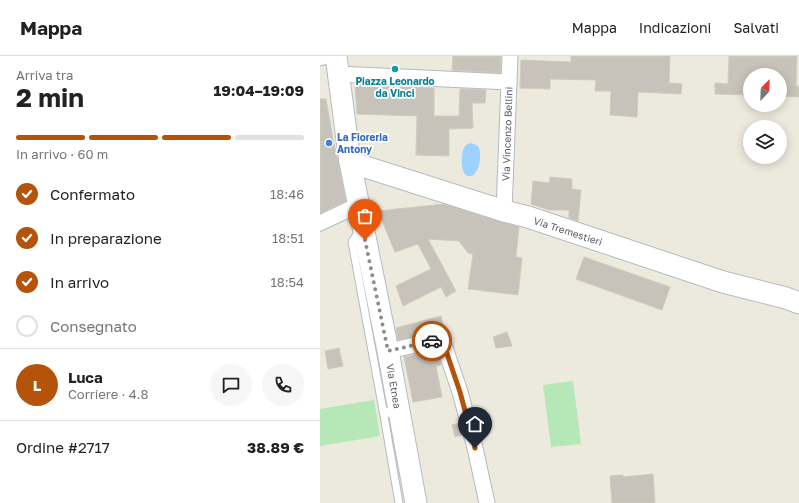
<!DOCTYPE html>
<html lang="it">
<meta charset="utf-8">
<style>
body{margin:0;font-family:"Golos Text",sans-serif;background:#f6f6f6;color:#222;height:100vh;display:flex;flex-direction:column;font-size:15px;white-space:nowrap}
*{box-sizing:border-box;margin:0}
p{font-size:13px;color:#767676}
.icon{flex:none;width:22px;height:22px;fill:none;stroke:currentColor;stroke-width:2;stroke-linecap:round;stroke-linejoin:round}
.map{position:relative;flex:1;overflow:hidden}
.details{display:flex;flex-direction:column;background:#fff;width:320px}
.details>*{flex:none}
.needle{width:26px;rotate:23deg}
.tools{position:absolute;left:423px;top:12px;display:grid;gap:8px}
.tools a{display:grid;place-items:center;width:44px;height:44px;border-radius:50%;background:#fff;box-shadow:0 2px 10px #0003;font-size:20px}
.pin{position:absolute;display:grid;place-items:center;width:34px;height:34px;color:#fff;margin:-41px -17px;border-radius:50% 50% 50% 0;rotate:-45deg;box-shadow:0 0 4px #0007}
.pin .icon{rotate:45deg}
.courier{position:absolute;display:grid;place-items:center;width:40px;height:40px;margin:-20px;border:3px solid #b45309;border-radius:50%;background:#fff;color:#222;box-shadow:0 1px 5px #0007}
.head em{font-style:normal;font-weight:700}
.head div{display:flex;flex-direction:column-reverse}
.head{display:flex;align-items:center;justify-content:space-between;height:68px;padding:0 16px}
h1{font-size:26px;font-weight:700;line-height:30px}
.bar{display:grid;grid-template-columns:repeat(4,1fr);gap:6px 4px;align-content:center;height:48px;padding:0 16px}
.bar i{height:5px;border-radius:3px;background:#e0e0e0}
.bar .on{background:#b45309}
.bar p{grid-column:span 4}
.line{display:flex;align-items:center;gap:10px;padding:0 16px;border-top:1px solid #e0e0e0}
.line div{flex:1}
.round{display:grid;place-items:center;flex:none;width:42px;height:42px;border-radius:21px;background:#f6f6f6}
ol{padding:0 16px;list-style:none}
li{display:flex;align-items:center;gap:12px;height:44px}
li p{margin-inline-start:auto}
li .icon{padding:4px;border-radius:50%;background:#b45309;color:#fff;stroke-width:4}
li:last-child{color:#767676}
li i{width:22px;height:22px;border:2px solid #e0e0e0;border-radius:50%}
header{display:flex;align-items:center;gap:24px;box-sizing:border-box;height:56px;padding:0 20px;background:#fff;border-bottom:1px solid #e0e0e0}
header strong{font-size:19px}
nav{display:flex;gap:22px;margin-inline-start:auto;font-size:14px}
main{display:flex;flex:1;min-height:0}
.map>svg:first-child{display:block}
</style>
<header>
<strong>Mappa</strong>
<nav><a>Mappa</a><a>Indicazioni</a><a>Salvati</a></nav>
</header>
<main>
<section class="details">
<div class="head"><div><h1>2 min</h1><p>Arriva tra</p></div><em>19:04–19:09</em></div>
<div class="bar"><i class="on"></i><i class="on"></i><i class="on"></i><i></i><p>In arrivo · 60 m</p></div>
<ol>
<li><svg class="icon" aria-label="check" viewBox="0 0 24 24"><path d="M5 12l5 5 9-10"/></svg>Confermato<p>18:46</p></li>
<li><svg class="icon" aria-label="check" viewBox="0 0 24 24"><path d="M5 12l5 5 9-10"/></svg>In preparazione<p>18:51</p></li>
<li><svg class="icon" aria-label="check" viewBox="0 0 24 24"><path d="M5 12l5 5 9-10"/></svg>In arrivo<p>18:54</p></li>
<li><i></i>Consegnato</li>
</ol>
<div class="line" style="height:72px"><b class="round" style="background:#b45309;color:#fff">L</b><div><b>Luca</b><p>Corriere · 4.8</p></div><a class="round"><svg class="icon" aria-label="chat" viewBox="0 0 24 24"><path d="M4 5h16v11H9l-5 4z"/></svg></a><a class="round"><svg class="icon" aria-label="phone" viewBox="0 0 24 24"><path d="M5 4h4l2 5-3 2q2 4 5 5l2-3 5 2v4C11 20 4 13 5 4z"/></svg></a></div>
<div class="line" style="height:52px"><div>Ordine #2717</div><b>38.89 €</b></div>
</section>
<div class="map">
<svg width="479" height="447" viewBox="0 0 479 447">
<rect width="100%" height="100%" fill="#ece9dd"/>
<g fill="#b6e7b7">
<polygon points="253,325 261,388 231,391 223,329"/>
<polygon points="54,344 60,380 0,390 0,353"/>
</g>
<path fill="#9bd2ff" d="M151,87C154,88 158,89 159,92C162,100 159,122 148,120C140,118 141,98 144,92C145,89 148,88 151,87Z"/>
<g fill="#c7c3bb" stroke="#d1cbbc">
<polygon points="133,0 181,0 180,17 132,14"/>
<polygon points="251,0 350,0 349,27 362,28 361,38 318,36 317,61 290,59 291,35 275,35 276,24 230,23 230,33 200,32 201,4 251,6"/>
<polygon points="409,0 477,0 476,30 479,30 479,41 460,40 460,19 430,19 430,39 395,38 395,27 408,28"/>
<polygon points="35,28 114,32 114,60 139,60 140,33 166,34 165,47 152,47 153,72 129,73 129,100 96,99 97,60 37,58"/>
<polygon points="0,43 6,43 13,82 26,145 0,157"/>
<polygon points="230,121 252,123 252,133 261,134 258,165 249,162 249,154 229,154 211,148 213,125 229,127"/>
<polygon points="124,148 199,171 196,201 202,202 198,239 148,233 153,198 148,197 139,185 108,183 136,235 126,241 121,231 83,250 76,230 111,213 98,188 75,196 58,155"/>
<polygon points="264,201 350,231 342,254 256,223"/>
<polygon points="121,260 124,274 78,284 76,272"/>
<polygon points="187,276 192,290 176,292 173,281"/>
<polygon points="19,292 23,310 8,313 5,295"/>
<polygon points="116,294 121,309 116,310 122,341 93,346 84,301"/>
<polygon points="139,367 142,379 135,381 132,369"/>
<polygon points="333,418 335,447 292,447 290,420 303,419 303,421"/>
</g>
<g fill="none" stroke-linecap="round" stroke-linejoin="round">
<defs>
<g id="lane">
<polyline points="40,174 32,186 63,354 77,361"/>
<polyline points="63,354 79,447"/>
</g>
<g id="street">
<polyline points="0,2 6,0"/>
<polyline points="18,18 189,26"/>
<polyline points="184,155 190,0"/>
<polyline points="0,167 38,149"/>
<polyline points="68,295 122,283 140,336 155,392 167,447"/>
</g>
<g id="secondary">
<polyline points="16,0 30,106 68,295 96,447"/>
<polyline points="30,106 184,155 208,161 403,226 466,242 479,247"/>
</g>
</defs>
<use href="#lane" stroke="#b6b9bf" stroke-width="9"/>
<use href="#street" stroke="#b6b9bf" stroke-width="17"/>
<use href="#secondary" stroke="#b7bbc2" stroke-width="23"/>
<use href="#lane" stroke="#fff" stroke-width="7"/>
<use href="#street" stroke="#fff" stroke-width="15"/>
<use href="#secondary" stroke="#fff" stroke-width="21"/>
</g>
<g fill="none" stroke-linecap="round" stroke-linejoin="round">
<polyline stroke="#8b8d8c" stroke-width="4" stroke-dasharray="0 7.2" points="45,184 68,295 112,285"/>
<polyline stroke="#b45309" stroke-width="5" points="112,285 122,283 140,336 155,392"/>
</g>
<circle fill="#0f9aa8" stroke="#fff" stroke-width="1.5" cx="75" cy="13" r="4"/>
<circle fill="#3f7fe0" stroke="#fff" stroke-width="1.5" cx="9" cy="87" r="4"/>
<g text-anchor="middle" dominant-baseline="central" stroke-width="3.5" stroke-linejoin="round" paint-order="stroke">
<g font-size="10" font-weight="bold" fill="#0d838f" stroke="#fff">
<text x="75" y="25">Piazza Leonardo<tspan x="75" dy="12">da Vinci</tspan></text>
</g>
<g font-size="10" fill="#575b61" stroke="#fff">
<text transform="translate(187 78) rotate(-88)">Via Vincenzo Bellini</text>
<text transform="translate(248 175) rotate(18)">Via Tremestieri</text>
<text transform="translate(74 330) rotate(80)">Via Etnea</text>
</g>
<g font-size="10" font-weight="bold" fill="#366cbe" stroke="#fff" text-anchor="start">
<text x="17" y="81">La Fioreria<tspan x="17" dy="12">Antony</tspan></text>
</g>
</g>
</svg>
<div class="tools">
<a><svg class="needle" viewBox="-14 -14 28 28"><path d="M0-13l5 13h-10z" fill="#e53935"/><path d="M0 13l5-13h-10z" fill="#767676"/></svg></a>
<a><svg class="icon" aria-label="layers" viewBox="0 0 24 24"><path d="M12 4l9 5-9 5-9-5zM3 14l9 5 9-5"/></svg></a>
</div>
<div class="pin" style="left:45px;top:184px;background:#ea580c"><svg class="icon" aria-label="bag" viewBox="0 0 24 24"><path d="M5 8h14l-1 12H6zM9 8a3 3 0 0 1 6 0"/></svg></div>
<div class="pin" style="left:155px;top:392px;background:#1f2937"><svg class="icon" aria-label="home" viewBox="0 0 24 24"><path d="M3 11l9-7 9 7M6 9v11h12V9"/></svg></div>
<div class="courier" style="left:112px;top:285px"><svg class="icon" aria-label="car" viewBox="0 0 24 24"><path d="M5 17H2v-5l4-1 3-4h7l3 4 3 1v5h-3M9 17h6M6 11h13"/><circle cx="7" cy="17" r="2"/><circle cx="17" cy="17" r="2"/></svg></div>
</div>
</main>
